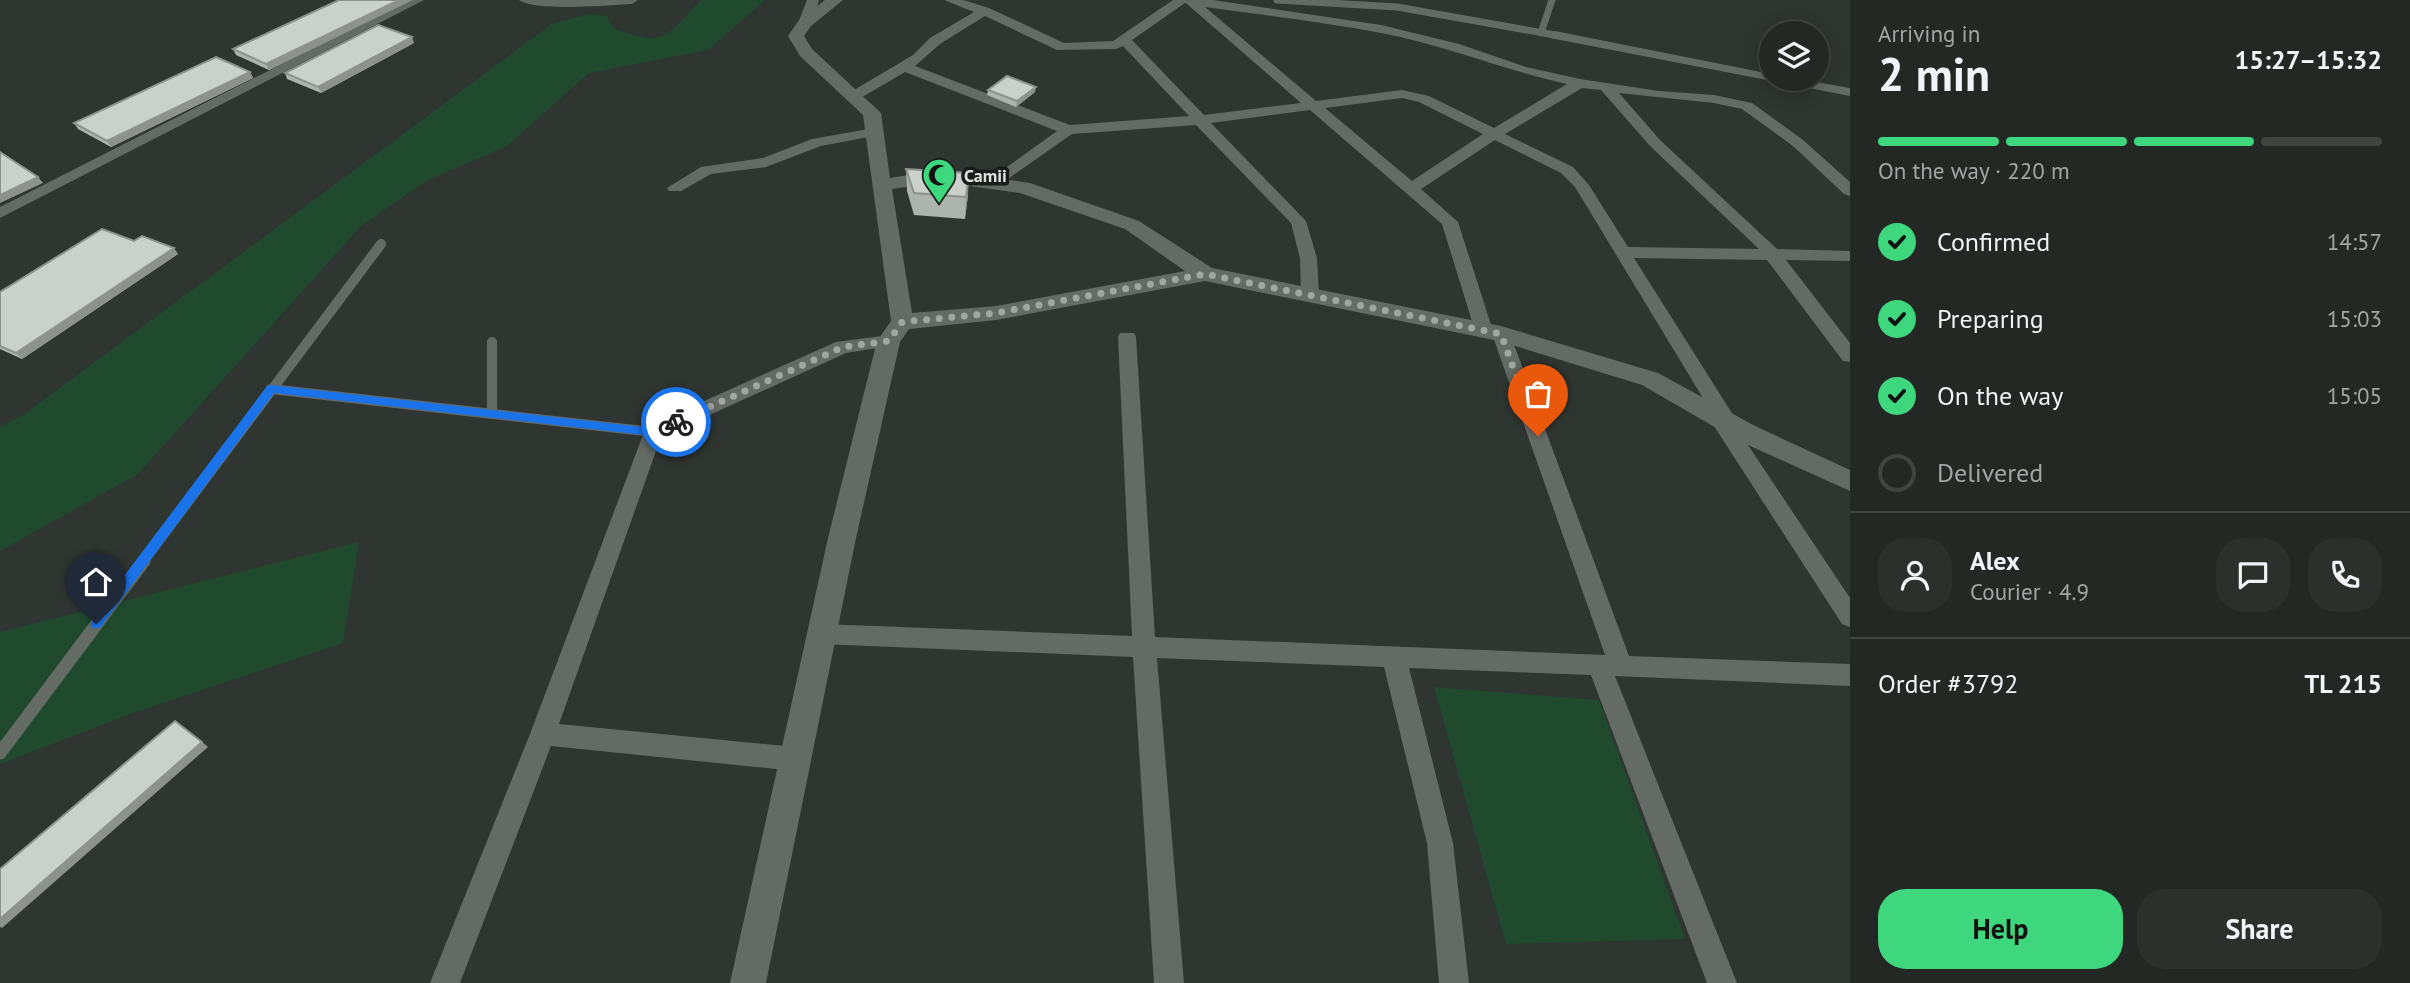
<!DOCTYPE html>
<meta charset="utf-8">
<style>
body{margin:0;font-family:"PT Sans",sans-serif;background:#2b302c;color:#f1f3f6;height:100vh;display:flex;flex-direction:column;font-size:26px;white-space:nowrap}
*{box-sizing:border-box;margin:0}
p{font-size:23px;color:#a3a6a6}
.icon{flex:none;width:38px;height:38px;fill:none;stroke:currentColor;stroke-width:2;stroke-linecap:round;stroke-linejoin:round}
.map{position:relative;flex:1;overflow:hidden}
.details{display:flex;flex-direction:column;background:#232824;width:560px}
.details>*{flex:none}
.controls{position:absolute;left:1759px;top:21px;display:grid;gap:14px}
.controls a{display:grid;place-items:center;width:70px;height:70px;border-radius:50%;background:#232824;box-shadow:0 4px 18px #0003,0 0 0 2px #404441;font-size:35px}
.pin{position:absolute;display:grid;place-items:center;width:60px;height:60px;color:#fff;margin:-72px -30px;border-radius:50% 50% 50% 0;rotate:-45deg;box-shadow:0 0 7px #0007}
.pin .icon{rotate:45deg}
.courier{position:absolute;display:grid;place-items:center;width:70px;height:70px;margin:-35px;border:5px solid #1a73e8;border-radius:50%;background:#fff;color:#222;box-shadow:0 2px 9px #0007}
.overview em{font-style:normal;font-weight:700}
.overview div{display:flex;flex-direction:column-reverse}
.overview{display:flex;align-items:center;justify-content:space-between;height:119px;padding:0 28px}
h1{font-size:46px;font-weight:700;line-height:52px}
.bar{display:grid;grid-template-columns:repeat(4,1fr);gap:10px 7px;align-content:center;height:84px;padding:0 28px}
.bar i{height:9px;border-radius:5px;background:#404441}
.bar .active{background:#3fd77d}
.bar p{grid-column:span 4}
.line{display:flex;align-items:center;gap:18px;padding:0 28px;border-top:2px solid #404441}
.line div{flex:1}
.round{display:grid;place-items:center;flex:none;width:74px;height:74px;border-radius:28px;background:#2b302c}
ol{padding:0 28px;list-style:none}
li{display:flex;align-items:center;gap:21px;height:77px}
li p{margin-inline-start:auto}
li .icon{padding:7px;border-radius:50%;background:#3fd77d;color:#111;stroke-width:4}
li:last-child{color:#a3a6a6}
li i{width:38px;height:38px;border:4px solid #404441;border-radius:50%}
.cta{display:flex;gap:14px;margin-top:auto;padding:14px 28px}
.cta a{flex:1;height:80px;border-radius:28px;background:#3fd77d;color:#111;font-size:28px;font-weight:700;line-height:80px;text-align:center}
.cta a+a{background:#2b302c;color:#f1f3f6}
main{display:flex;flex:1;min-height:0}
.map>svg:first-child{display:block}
</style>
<main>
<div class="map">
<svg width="1850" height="983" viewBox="0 0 1850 983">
<rect width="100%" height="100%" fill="#2f3530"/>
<g fill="#204a2e">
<path d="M701,0H765L708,50L589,73L507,146L428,180L361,226L138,474L0,551V427L23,415L552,24L588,14L607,16L613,28C666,48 665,37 701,0Z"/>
<polygon points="359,542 343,643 133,713 0,764 0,632"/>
<polygon points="1434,687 1599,700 1685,939 1506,944"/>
</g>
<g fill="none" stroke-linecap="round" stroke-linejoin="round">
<g stroke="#646b65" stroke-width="7">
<polyline points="1277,0 1397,7 1555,35"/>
<polyline points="1541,33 1552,0"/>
</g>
<g stroke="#646b65" stroke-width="10">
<polyline points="492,342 492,414"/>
<polyline points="271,389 653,432"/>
<polyline points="143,562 381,244"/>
</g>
<polyline stroke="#646b65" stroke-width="13" points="0,753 144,561"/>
<g fill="#646b65" fill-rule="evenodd">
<polygon points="408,0 424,0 0,218 0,207"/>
<path d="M519,0H638L632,4C609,5 535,12 519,0Z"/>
<polygon points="807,0 819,0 812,23 805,27 798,23"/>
<path d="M944,0H963L989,8L1064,43L1113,41L1173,0H1213L1381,25L1459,44L1526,67L1580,79L1659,91L1714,95L1752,103L1803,140L1850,182V196L1844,194L1793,146L1742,109L1714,103L1619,93L1660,140L1777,249L1850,251V261L1786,260L1850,343V362L1843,361L1767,260L1634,258L1735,418L1738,423L1736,427L1850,598V627L1842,624L1712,423L1709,418L1712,413L1575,187L1561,173L1495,140L1421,189L1458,222L1493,331L1490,335H1478L1475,331L1442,224L1310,110L1211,123L1306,221L1317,258L1319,295L1316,299H1304L1301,295L1300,258L1291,223L1196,125L1072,134L995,188L987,183L989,180L1057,131L905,72L859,99H849L847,96L849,93L913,55L930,38L974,12ZM1185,3L1187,4L1301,103L1204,115L1132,40ZM1205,7C1263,15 1323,22 1381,33C1444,45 1504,70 1567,84L1494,128L1429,96L1402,90L1316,101ZM985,16L1057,50L1116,49L1123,46L1189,116L1070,125L915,66L940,44ZM1582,88L1601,90L1650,146L1759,249L1628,247L1589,185L1573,167L1505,134ZM1402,98L1419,102L1483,134L1412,181L1325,108Z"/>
<polygon points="1555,31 1771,74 1771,79 1798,79 1850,88 1850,96 1550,38 1548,35"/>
<polygon points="874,128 879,129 881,132 879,135 821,146 766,167 711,174 681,191 669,191 667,188 701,167 763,158 812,139"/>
<polygon points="1501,328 1507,330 1510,334 1629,656 1850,664 1850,686 1615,676 1737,983 1707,983 1591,675 1409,668 1453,843 1469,983 1439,983 1427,843 1384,667 1157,658 1184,983 1154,983 1133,657 822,644 814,641 810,634 814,627 822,624 1132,636 1118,337 1120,333 1134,333 1136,337 1155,637 1605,655 1492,334 1495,330"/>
<polygon points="889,335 896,337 898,341 896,345 846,353 661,437 559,724 795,747 804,750 808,759 804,768 795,771 551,746 460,983 430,983 530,734 646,427 836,342"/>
</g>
<path fill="#646b65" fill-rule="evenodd" d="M825,0H843L811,26L804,36L812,49L881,113L890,178L940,170L1030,183L1139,221L1212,268L1501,326L1658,373L1755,426L1850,470V491L1737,440L1642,385L1499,341L1205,281L996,320L909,329L900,342L856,538L766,983H730L828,538L877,341L891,321L863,115L800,56L788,36L799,20ZM940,182L1020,193L1125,229L1185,271L996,306L912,313L892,189Z"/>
</g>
<g fill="#adb4ae">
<polygon points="339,0 412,0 269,70 236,55 233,49"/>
<polygon points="414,43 321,93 287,79 285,73"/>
<polygon points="250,72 253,78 111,147 78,129 74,123"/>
<polygon points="988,90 1035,92 1016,107 987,95"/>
<polygon points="906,169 968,195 965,219 914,215 907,191"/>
<polygon points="134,241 178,254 22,359 0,349 0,292"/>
</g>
<g fill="#8d928d">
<polygon points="399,0 412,0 269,70 266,64"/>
<polygon points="412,37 414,43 321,93 318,87"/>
<polygon points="250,72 253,78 111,147 107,141"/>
<polygon points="1036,87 1035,92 1016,107 1017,101"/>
<polygon points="969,173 968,195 965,219 966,197"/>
<polygon points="38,177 43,183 0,203 0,195"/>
<polygon points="174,248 178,254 22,359 16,353"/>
<polygon points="202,742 208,747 2,928 0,927 0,919"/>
</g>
<g fill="#c9d1ca" stroke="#8d928d" stroke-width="2">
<polygon points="339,0 399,0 266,64 233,49"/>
<polygon points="378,25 412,37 318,87 285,73"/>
<polygon points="216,57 250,72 107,141 74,123"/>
<polygon points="1007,76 1036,87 1017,101 988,90"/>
<polygon points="0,152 38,177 0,195"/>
<polygon points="906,169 969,173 966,197 914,193"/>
<polygon points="102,229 134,241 142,236 174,248 16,353 0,346 0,292"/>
<polygon points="175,721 202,742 0,919 0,869"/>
</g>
<polygon fill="#1a73e8" points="271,385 652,428 676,418 681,422 653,436 274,393 100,628 91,628 91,620 267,386"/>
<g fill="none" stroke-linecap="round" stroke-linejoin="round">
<polyline stroke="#a1a6a2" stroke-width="7" stroke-dasharray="0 12.6" points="676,422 843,347 889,341 902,322 996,313 1205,274 1501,334 1538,436"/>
</g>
<defs>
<symbol id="mosque-pin" viewBox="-11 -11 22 30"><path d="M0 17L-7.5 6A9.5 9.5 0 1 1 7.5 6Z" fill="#3fd77d" stroke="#191c1a"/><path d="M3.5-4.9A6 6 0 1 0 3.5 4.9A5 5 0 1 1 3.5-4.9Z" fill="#111"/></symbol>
</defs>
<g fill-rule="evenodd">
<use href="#mosque-pin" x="920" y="156" width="38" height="52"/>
</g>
<g text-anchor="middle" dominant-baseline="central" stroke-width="7" stroke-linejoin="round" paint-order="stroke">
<g font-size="18" font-weight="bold" fill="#dfe3e0" stroke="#191c1a" text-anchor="start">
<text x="964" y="175">Camii</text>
</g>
</g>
</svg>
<div class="controls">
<a><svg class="icon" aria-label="layers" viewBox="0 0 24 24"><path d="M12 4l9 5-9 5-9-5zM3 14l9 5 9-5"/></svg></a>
</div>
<div class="pin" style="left:1538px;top:436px;background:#ea580c"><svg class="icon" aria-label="bag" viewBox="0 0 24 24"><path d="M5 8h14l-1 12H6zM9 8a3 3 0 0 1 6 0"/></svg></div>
<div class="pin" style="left:96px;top:624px;background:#1f2937"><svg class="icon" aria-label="home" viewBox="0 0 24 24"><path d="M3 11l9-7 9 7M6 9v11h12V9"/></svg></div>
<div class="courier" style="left:676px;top:422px"><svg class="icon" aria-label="bike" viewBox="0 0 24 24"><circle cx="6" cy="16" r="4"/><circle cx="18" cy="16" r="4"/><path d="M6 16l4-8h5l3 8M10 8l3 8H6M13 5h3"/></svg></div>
</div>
<section class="details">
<div class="overview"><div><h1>2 min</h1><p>Arriving in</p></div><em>15:27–15:32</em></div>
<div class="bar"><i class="active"></i><i class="active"></i><i class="active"></i><i></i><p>On the way · 220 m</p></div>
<ol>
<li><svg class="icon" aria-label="check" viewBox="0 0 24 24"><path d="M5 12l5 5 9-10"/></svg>Confirmed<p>14:57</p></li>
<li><svg class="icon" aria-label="check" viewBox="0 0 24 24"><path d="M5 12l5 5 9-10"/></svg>Preparing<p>15:03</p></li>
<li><svg class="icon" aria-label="check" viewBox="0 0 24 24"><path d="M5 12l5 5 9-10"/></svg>On the way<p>15:05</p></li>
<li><i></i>Delivered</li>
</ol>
<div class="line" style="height:126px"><a class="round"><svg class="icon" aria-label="person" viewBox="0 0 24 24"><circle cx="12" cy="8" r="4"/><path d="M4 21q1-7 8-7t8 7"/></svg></a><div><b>Alex</b><p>Courier · 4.9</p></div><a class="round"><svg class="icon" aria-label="chat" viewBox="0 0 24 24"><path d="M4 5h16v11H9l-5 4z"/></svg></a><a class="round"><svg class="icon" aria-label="phone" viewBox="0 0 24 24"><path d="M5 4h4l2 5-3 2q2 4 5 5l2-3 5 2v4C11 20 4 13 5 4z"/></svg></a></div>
<div class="line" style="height:91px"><div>Order #3792</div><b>TL 215</b></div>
<div class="cta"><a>Help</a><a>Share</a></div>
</section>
</main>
